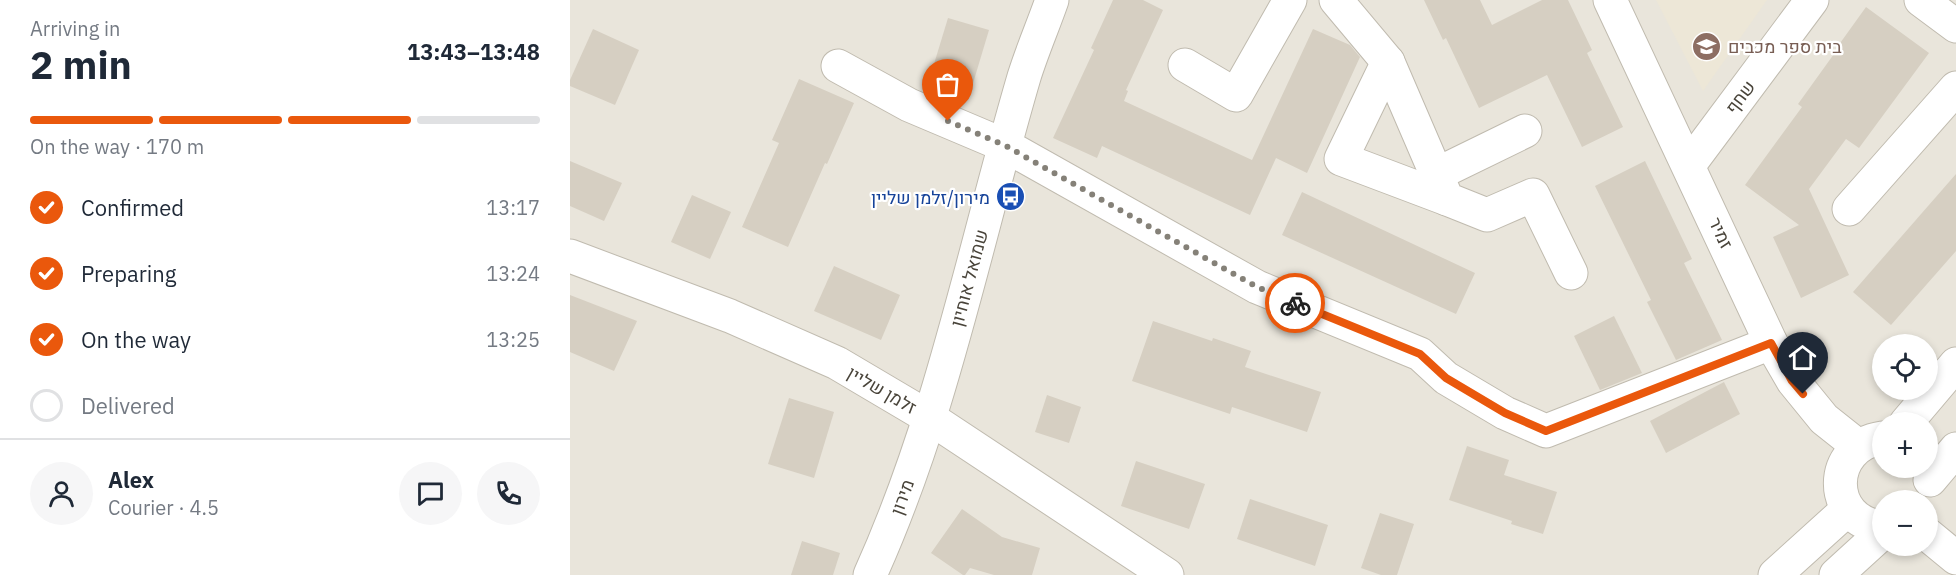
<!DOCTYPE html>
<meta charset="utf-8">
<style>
body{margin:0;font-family:"IBM Plex Sans",Heebo,sans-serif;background:#f6f6f7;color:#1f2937;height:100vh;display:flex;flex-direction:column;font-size:22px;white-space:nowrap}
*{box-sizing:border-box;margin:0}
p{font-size:20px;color:#747a83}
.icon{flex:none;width:33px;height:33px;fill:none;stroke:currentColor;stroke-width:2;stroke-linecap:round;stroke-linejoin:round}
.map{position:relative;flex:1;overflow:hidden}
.panel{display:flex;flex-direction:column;background:#fff;width:570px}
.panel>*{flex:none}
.tools{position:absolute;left:1302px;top:334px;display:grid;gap:12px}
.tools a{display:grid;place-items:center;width:66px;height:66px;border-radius:50%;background:#fff;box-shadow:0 3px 9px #0003;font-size:30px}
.pin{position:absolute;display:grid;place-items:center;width:51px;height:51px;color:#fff;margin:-62px -26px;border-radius:50% 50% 50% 0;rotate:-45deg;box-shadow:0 0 6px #0007}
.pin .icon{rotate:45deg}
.courier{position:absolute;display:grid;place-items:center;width:60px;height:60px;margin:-30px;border:4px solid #ea580c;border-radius:50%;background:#fff;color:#222;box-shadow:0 2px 8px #0007}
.summary em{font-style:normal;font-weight:800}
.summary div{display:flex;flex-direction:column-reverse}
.summary{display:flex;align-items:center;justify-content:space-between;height:102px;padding:0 30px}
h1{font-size:39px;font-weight:800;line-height:45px}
.bar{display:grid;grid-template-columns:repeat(4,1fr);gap:9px 6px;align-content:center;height:72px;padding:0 30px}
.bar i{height:8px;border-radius:4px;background:#e0e1e3}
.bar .current{background:#ea580c}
.bar p{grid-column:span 4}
.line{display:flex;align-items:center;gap:15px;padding:0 30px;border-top:2px solid #e0e1e3}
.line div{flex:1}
.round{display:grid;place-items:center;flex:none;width:63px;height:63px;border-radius:32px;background:#f6f6f7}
ol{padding:0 30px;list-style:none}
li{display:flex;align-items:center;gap:18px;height:66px}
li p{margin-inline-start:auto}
li .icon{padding:6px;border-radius:50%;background:#ea580c;color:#fff;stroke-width:4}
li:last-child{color:#747a83}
li i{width:33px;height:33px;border:3px solid #e0e1e3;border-radius:50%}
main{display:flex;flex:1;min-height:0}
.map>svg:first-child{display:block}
</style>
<main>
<section class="panel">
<div class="summary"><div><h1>2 min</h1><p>Arriving in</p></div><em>13:43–13:48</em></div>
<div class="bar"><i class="current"></i><i class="current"></i><i class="current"></i><i></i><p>On the way · 170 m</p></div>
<ol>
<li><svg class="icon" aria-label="check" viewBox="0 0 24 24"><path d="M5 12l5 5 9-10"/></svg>Confirmed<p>13:17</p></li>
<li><svg class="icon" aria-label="check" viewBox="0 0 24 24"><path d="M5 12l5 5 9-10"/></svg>Preparing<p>13:24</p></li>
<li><svg class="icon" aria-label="check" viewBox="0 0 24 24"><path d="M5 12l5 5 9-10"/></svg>On the way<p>13:25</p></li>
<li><i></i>Delivered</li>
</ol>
<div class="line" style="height:108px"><a class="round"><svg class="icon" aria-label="person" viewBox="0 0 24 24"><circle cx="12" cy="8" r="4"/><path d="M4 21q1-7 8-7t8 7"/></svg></a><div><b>Alex</b><p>Courier · 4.5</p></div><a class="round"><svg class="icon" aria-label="chat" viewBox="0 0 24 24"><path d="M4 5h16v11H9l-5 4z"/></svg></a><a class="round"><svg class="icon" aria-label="phone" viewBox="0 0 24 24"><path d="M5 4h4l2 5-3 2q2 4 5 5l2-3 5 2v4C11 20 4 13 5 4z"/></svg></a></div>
</section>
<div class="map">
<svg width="1386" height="575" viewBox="0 0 1386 575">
<rect width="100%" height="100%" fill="#f5f3ec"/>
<path fill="#e9e5db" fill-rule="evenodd" d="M0,0H1386V575H0ZM1312,345H1358V390H1312ZM1312,423H1358V468H1312ZM1312,501H1358V546H1312Z"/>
<polygon fill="#ede7d7" points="1086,0 1197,0 1133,91"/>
<g fill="#d6cfc2">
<polygon points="543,0 573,0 593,10 556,90 558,91 554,101 682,160 743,29 780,45 790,57 737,173 706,158 680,215 532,146 527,158 483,138 524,50 521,48"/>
<polygon points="854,0 910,0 922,25 972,0 998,0 1022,50 1017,53 1053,127 1012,147 977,75 909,108 876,38 873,40"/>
<polygon points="1296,7 1359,53 1289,148 1276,139 1239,189 1279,275 1231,298 1203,237 1229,225 1175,185 1232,107 1228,104 1269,47 1268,46"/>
<polygon points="378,18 419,30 398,100 357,87"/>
<polygon points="23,29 69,50 45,105 0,86 0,80"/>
<polygon points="229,79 284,103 257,164 255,163 218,247 172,227 209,143 202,140"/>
<polygon points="0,161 52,183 34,221 0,206"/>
<polygon points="1075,161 1122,259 1114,263 1152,340 1106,360 1077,302 1081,300 1025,186"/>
<polygon points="1386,174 1386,251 1321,325 1283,292"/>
<polygon points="732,192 905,273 886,314 712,235"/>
<polygon points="122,195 161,212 140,259 101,242"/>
<polygon points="264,266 330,295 311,340 244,311"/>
<polygon points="0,295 67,321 44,371 0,352"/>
<polygon points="1044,316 1072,373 1030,390 1004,336"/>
<polygon points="583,321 642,341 643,338 681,351 675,367 751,392 737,432 662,407 660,414 562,381"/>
<polygon points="1154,382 1170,414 1096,453 1080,421"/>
<polygon points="477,395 511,407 499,443 465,432"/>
<polygon points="219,398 264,412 244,478 198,464"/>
<polygon points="897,446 939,460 934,475 987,492 973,534 941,524 942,521 879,500"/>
<polygon points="566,461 635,484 619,529 551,506"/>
<polygon points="680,499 758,525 745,566 667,539"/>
<polygon points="392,509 432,537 470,548 462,575 424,575 400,568 395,575 393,575 361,553"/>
<polygon points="810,513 844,524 827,575 811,575 791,568"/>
<polygon points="232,541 270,553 263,575 221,575"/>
</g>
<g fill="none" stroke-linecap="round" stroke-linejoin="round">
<defs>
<g id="minor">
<polyline points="766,0 818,62 877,199 917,215 963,195 1001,273"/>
<polyline points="1040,0 1201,343 1223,381 1254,419 1288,446"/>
<polyline points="1351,0 1386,26"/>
<polyline points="818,62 771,159 877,199"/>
<polyline points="615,65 666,95 720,0"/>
<polyline points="268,66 339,105 436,146 687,287 850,354 876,378 935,413 976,431 1201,343"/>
<polyline points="1119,165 1242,0"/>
<polyline points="867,174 955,131"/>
<polyline points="1279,209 1386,88"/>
<polyline points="0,256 160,316 267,363 360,418 597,575"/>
<polyline points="1336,423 1386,364"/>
<path d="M1312,438C1257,446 1256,521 1312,527"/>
<polyline points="1360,480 1386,449"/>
<polyline points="1358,535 1386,558"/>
<path d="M300,575C372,416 405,244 454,77C462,51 473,26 482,0"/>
<polyline points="1205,575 1278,509"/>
<polyline points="1266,575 1312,533"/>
</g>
</defs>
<use href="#minor" stroke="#c0bbaf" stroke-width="35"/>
<use href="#minor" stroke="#fff" stroke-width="33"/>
</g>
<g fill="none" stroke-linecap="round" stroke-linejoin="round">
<polyline stroke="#858178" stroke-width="6" stroke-dasharray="0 10.8" points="378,121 436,146 687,287 725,303"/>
<polyline stroke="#ea580c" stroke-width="8" points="725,303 850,354 876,378 935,413 976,431 1201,343 1222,381 1233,394"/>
</g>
<defs>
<symbol id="school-disc" viewBox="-11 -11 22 22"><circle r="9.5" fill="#8d6e63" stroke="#fff"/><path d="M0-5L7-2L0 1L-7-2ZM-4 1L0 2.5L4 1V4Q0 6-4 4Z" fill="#fff"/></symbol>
<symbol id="bus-disc" viewBox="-11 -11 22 22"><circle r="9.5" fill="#1a4fb4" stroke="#fff"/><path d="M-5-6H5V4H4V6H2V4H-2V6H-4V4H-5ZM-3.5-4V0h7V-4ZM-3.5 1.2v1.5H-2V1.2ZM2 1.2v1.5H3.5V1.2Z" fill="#fff"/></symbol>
</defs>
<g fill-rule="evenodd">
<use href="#school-disc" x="1120" y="30" width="33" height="33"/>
<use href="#bus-disc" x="424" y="180" width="33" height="33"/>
</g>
<g text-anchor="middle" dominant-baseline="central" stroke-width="4.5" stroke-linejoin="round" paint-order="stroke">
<g font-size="18" fill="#785e54" stroke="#fff" text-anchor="start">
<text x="1158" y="46">בית ספר מכבים</text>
</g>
<g font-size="18" fill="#49443a" stroke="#fff">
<text transform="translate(1170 97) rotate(-53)">שחף</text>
<text transform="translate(1151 233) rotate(65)">זמיר</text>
<text transform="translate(399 278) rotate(-75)">שמואל אוחיון</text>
<text transform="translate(312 390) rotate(30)">זלמן שליין</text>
<text transform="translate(332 497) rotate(-70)">מירון</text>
</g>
<g font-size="18" fill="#164399" stroke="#fff" text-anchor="end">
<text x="420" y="197">מירון/זלמן שליין</text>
</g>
</g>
</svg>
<div class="tools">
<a><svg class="icon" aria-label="locate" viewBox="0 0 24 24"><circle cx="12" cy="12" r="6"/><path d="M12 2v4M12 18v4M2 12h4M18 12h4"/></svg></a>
<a>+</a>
<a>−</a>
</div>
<div class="pin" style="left:378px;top:121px;background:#ea580c"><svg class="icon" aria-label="bag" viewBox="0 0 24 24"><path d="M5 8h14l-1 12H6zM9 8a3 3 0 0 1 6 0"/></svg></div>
<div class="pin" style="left:1233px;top:394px;background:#1f2937"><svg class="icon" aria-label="home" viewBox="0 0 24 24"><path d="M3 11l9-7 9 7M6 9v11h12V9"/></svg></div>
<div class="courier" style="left:725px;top:303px"><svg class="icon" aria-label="bike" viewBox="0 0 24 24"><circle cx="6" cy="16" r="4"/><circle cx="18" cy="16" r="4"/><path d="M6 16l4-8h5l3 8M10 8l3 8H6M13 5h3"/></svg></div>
</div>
</main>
